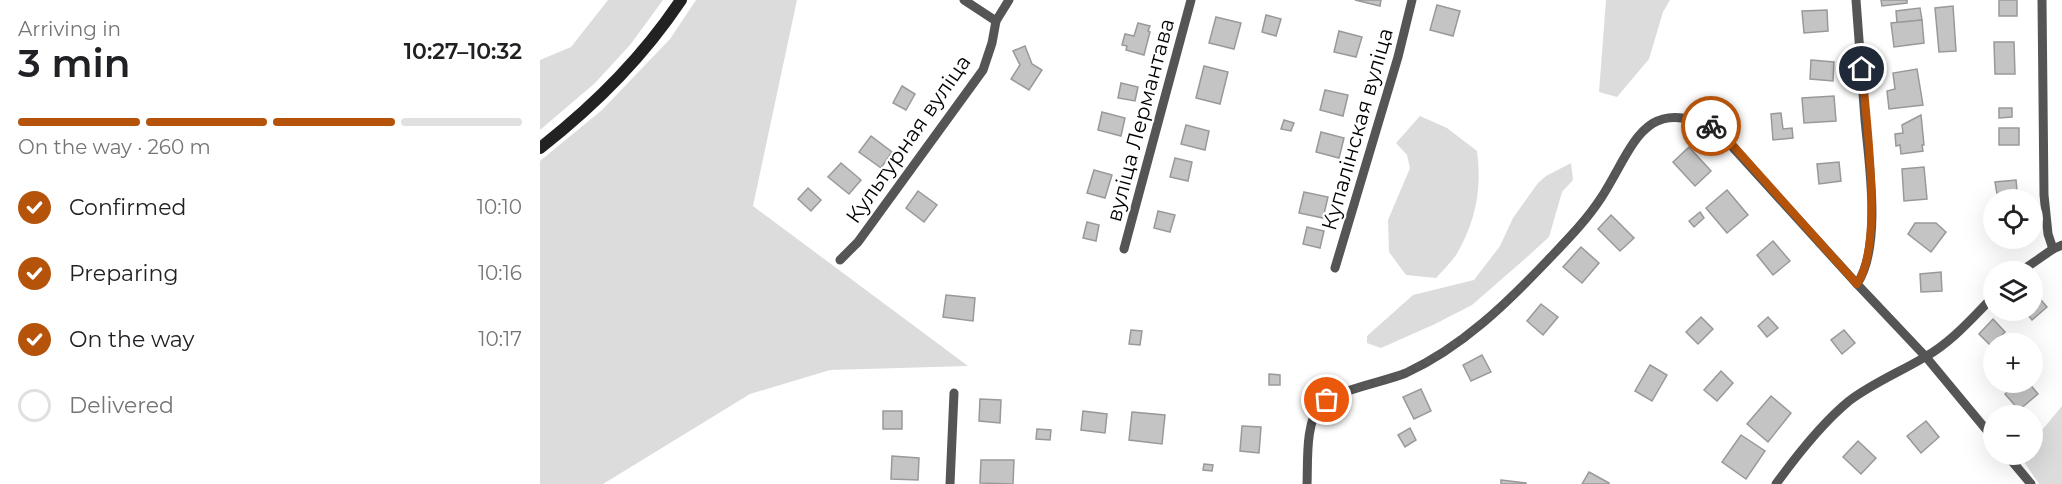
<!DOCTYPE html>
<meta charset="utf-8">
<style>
body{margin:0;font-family:Montserrat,sans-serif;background:#f6f6f6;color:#202124;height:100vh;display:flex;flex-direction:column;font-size:22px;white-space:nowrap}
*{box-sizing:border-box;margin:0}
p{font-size:20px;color:#757577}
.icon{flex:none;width:33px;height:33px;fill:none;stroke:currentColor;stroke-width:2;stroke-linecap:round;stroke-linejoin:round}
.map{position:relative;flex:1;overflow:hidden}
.sheet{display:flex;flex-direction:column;background:#fff;width:540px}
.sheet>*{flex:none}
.tools{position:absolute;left:1443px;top:189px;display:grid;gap:12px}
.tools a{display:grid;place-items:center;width:60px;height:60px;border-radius:50%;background:#fff;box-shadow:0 6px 24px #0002;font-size:30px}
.pin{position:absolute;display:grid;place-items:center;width:51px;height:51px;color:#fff;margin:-26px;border:3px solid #fff;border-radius:50%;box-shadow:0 2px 6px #0007}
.courier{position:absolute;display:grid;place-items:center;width:60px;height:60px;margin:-30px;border:4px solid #b45309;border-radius:50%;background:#fff;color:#222;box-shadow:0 2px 8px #0007}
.head em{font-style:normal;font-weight:600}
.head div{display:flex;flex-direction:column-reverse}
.head{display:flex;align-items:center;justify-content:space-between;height:102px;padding:0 18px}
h1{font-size:39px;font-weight:600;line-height:45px}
.bar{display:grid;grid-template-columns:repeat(4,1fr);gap:9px 6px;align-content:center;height:72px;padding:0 18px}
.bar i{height:8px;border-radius:4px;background:#e0e0e0}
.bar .selected{background:#b45309}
.bar p{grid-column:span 4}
ol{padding:0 18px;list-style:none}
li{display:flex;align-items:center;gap:18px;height:66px}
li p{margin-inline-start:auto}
li .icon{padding:6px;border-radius:50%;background:#b45309;color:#fff;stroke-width:4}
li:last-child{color:#757577}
li i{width:33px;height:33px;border:3px solid #e0e0e0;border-radius:50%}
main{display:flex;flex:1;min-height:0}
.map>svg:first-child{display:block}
</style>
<main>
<section class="sheet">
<div class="head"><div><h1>3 min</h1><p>Arriving in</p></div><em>10:27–10:32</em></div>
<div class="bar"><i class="selected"></i><i class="selected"></i><i class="selected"></i><i></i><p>On the way · 260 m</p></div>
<ol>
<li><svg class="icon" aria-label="check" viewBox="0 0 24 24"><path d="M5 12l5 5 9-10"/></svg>Confirmed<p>10:10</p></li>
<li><svg class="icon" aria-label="check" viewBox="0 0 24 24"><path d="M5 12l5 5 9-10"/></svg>Preparing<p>10:16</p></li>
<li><svg class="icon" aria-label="check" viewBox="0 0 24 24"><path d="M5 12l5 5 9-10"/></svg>On the way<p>10:17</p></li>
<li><i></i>Delivered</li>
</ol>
</section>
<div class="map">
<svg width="1522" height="484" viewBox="0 0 1522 484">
<rect width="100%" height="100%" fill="#fff"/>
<g fill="#dcdcdc">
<polygon points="68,0 123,0 90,45 55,83 0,130 0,60 31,47"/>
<polygon points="156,0 257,0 213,206 428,366 290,370 210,394 63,484 0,484 0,161 62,110 130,39"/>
<polygon points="1066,0 1130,0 1123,12 1109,59 1077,97 1059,92"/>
<path d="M880,116L907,128L937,151C942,188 936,219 918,252C912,262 903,270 896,278L866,275L849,252L848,220L870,168L867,155L856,143Z"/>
<polygon points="1031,163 1033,180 1022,192 1009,237 986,258 932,305 895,324 841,348 827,343 827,336 873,295 934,280 960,246 973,218 998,183 1006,176"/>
<polygon points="1522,406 1522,484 1499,484 1480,456 1482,455 1492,454 1493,441"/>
</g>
<g fill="#c4c4c4" stroke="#999" stroke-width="1.5">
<polygon points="815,0 841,0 840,6"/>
<polygon points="1341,0 1367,0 1367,3 1342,6"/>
<rect x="1459" y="0" width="18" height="16"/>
<polygon points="897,5 920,11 913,36 890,30"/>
<polygon points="1413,6 1416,51 1399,52 1395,8"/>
<polygon points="1380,8 1382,20 1357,23 1356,11"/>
<polygon points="1287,10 1288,31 1264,33 1262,11"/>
<polygon points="726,15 741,19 736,36 722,32"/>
<polygon points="676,17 701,23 694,49 669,43"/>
<polygon points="1382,20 1384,43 1354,47 1351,23"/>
<polygon points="598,23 610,26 608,31 610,32 604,55 586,50 587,46 582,45 585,34 594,36"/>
<polygon points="799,31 822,37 816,57 794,52"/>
<polygon points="1454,42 1474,42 1475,74 1455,74"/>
<polygon points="485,46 492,64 502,70 489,90 471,79 480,65 473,51"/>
<polygon points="1271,60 1294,62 1293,81 1270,79"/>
<polygon points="664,66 688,72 680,104 656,98"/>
<polygon points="1377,69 1383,105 1349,109 1347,91 1355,89 1353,73"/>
<polygon points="581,83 598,87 595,101 578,98"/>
<polygon points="362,86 375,94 366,110 353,103"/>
<polygon points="785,90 808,95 803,116 780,110"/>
<polygon points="1294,96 1296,121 1264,123 1262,98"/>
<polygon points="1459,108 1472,108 1472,117 1459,118"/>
<polygon points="562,112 585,118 581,136 558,130"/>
<polygon points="1241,113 1243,129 1252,128 1253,138 1233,140 1231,114"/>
<polygon points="1381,115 1384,145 1382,145 1383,151 1361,154 1360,145 1356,146 1355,134 1363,133 1362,125"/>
<polygon points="744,120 754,123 751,131 741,129"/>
<polygon points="646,125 669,131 665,150 641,144"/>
<rect x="1459" y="128" width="20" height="17"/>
<polygon points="781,132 804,138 799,158 776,152"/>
<polygon points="331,136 352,152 341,168 319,152"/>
<polygon points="1149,147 1171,171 1155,186 1133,162"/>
<polygon points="635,158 652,162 648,181 630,177"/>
<polygon points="1299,162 1301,181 1279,184 1277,164"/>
<polygon points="301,163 321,180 309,194 288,177"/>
<polygon points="1384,167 1387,199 1364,201 1362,169"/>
<polygon points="554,170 572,175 565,198 547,193"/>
<polygon points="1476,180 1478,200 1458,200 1455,182"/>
<polygon points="268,188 281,200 271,211 258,199"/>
<polygon points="1187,190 1208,215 1187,233 1166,208"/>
<polygon points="378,191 397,205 384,222 366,208"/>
<polygon points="764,192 788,197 783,218 759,213"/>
<polygon points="618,211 635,215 630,232 614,228"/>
<polygon points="1160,212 1164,218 1154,227 1149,221"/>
<polygon points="1071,215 1094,238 1080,251 1058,229"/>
<polygon points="547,222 559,225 556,241 543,238"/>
<polygon points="1375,223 1396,223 1406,232 1391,252 1368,234"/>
<polygon points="767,227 784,231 780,248 763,244"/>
<polygon points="1233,241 1250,261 1233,275 1217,255"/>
<polygon points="1041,247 1059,263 1042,283 1023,267"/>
<polygon points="1401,272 1402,291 1381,292 1380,274"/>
<polygon points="1494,292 1507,307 1492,320 1484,310 1492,310"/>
<polygon points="406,295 435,298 433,321 403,317"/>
<polygon points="1001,304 1018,317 1003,335 987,321"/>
<polygon points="1161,317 1173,329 1158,344 1146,332"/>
<polygon points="1228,317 1238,328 1227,337 1218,326"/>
<polygon points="1453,319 1465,332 1451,346 1439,334"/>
<polygon points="591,330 602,331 600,345 589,344"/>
<polygon points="1304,330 1315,343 1302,354 1291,340"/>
<polygon points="942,355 951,372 931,381 923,365"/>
<polygon points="1110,365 1127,375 1112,401 1095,391"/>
<polygon points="1181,371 1193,383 1177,401 1164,390"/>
<polygon points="729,374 740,375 740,385 729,385"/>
<polygon points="1479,382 1488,382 1498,394 1479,410 1465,394"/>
<polygon points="881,389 891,411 874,419 863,397"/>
<polygon points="1231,396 1251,413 1228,442 1207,424"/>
<polygon points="440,399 461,400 460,423 439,421"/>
<rect x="343" y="411" width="19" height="18"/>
<polygon points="543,411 567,414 565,433 541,430"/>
<polygon points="592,412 625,415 622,444 589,440"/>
<polygon points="1386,421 1399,437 1381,453 1367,436"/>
<polygon points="702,426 721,427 719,453 700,451"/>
<polygon points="870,428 876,440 865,447 858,435"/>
<polygon points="497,429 511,430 510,440 496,439"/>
<polygon points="1201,435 1225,451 1206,479 1182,462"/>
<polygon points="1318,441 1336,458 1321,474 1303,457"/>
<polygon points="352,456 379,458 378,480 351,479"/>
<polygon points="441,460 474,460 473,484 440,483"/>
<polygon points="664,464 673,465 672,471 663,470"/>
<polygon points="1049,472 1069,483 1069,484 1042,484"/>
<polygon points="961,480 986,483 986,484 961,484"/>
</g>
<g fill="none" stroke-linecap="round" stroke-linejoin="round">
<g stroke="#555" stroke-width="9">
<polyline points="424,0 456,21"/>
<path d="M1316,0C1319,40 1322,80 1325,120C1329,163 1342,247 1317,284L1386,357L1454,439"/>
<polyline points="1502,0 1504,195 1508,234 1513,249"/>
<polyline points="584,249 651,0"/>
<polyline points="300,260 318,242 443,70 452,43 456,21 469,0"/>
<polyline points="795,268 858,57 872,0"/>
<polyline points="1480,272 1513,249 1522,245"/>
<polyline points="1466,454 1491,484"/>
<polyline points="410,484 414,393"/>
<path d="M767,484C768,462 765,421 781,405C796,390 844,382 866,373C922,347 966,304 1008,260C1027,240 1046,221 1061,198C1093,149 1103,91 1177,130L1317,284"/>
<path d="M1236,484C1257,455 1281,424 1309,401C1333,383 1360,372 1385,357C1412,342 1432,318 1454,296"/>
</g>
<path stroke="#222" stroke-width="12" d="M0,148C54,106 103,57 141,0"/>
</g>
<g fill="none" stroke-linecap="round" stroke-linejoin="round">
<path stroke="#595959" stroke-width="6" stroke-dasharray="0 10.8" d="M787,400C812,386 842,384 868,371C934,339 985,286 1035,232C1050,215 1063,197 1074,177C1085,159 1092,137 1110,125C1128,114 1152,117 1171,126"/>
<path stroke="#b45309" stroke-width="8" d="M1171,126L1189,141L1317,284C1344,245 1326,119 1322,69"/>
</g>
<g text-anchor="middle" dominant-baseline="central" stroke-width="4.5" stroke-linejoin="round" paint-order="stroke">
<g font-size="21" fill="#000" stroke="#fff">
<text transform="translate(600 120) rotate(-75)">вуліца Лермантава</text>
<text transform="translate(817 129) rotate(-74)">Купалінская вуліца</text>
<text transform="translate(368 139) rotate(-55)">Культурная вуліца</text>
</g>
</g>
</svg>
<div class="tools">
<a><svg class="icon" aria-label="locate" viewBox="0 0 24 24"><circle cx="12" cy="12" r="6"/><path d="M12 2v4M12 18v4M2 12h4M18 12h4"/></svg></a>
<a><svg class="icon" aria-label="layers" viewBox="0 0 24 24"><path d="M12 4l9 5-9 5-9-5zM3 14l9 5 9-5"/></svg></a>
<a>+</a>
<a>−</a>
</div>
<div class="pin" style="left:787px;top:400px;background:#ea580c"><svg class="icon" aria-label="bag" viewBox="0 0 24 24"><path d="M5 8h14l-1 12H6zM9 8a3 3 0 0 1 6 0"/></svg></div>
<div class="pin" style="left:1322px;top:69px;background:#1f2937"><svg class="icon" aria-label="home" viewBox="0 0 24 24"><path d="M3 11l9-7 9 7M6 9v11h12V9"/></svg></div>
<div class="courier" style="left:1171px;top:126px"><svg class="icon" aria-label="bike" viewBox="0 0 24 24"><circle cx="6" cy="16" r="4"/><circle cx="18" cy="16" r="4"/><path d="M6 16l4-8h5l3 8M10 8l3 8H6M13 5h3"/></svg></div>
</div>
</main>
